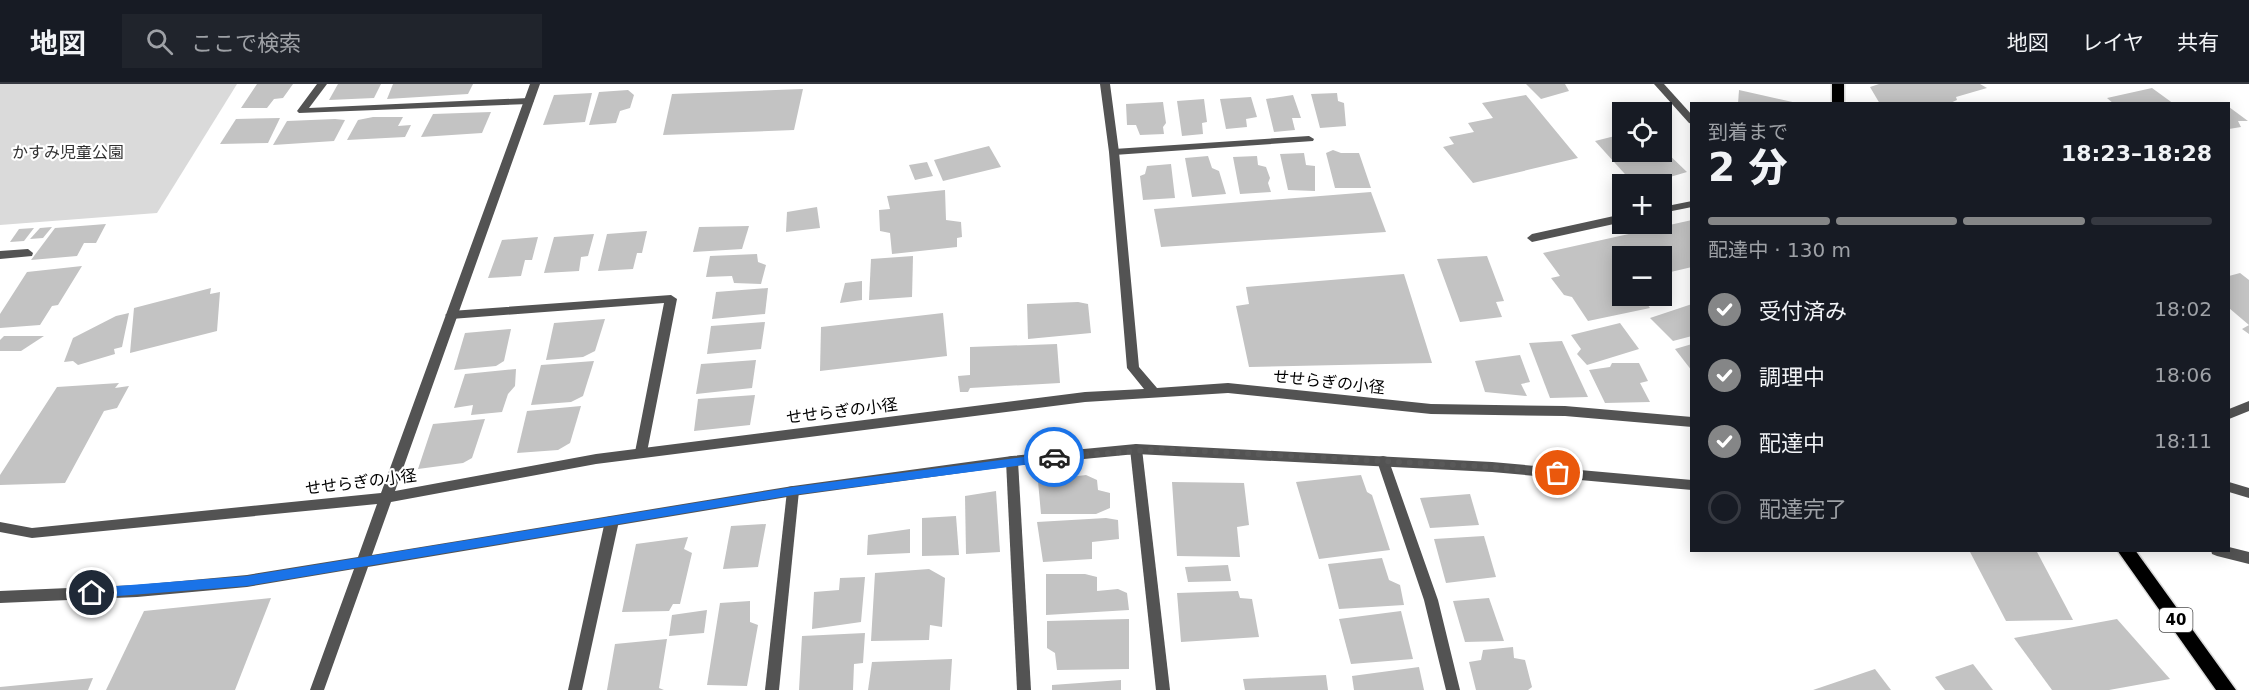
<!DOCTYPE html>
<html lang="ja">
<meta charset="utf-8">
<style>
body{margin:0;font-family:"DejaVu Sans","Noto Sans JP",sans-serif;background:#20242c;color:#f1f3f6;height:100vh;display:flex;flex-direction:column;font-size:22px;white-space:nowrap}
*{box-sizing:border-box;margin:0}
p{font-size:20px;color:#9ea1a6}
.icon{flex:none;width:33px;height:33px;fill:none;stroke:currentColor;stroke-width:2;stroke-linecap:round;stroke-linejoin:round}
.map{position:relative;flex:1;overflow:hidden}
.side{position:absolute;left:1690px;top:18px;width:540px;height:450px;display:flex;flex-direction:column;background:#171b24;border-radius:0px;box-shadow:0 3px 15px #0003}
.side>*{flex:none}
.fabs{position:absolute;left:1612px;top:18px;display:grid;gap:12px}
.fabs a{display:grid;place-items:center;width:60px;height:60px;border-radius:0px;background:#171b24;box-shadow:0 3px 15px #0003;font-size:30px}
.pin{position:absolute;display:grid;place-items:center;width:51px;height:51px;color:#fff;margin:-26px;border:3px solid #fff;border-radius:50%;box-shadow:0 2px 6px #0007}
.courier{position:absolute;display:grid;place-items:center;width:60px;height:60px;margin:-30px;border:4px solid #1a73e8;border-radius:50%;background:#fff;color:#222;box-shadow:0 2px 8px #0007}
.overview em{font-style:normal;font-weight:800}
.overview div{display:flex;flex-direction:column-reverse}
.overview{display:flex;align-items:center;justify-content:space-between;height:102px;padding:0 18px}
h1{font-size:39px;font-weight:800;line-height:45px}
.bar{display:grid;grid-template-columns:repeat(4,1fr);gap:9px 6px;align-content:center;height:72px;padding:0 18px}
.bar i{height:8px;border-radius:4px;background:#363941}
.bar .active{background:#858687}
.bar p{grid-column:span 4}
ol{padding:0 18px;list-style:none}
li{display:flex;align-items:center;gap:18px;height:66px}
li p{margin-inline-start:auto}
li .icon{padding:6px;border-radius:50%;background:#858687;color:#fff;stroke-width:4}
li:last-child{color:#9ea1a6}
li i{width:33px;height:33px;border:3px solid #363941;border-radius:50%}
header{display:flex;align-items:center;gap:36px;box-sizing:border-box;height:84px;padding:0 30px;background:#171b24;border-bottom:2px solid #363941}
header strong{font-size:28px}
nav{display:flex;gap:33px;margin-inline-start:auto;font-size:21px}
.search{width:420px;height:54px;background:#20242c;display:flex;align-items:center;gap:15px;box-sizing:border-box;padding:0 21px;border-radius:0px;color:#9ea1a6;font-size:22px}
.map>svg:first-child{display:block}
</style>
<header>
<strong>地図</strong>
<div class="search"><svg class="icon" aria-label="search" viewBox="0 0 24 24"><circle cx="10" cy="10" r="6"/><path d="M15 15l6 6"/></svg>ここで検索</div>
<nav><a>地図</a><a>レイヤ</a><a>共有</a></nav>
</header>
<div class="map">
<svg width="2249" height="606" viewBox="0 0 2249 606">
<rect width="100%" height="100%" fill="#fff"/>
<polygon fill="#dadada" points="0,0 237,0 157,129 0,141"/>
<g fill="#c3c3c3">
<polygon points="257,0 293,0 283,14 274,15 267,24 241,24"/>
<polygon points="338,0 381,0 374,14 329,16"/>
<polygon points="393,0 473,0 468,10 387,15"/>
<polygon points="1526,0 1565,0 1569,7 1541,15"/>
<polygon points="1879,0 1980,0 1987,4 1956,13 1957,16 1948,20 1880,20 1870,3"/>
<polygon points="2152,4 2174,20 2114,20 2107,14"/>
<polygon points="803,5 794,46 663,51 672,10"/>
<polygon points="628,6 634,11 630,24 620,27 616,39 589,41 599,8"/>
<polygon points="1739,6 1797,19 1797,20 1738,20"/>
<polygon points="592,9 585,38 543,41 554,11"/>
<polygon points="1337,9 1338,17 1344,19 1346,42 1320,44 1311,10"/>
<polygon points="1293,11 1301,34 1292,34 1295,46 1274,48 1266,15"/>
<polygon points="1526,11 1578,74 1473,99 1443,63 1454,60 1449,53 1474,48 1468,39 1493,34 1482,19"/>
<polygon points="1251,13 1257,33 1246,35 1247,43 1226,45 1220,15"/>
<polygon points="1204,15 1207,38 1202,39 1203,50 1182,52 1177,17"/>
<polygon points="1163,18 1166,39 1163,43 1164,50 1140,51 1136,41 1127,41 1126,20"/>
<polygon points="2229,23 2248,37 2238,37 2241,43 2229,45"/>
<polygon points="491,28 482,49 421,53 433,30"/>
<polygon points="373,33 403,33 398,42 411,41 405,53 347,56 358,36"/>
<polygon points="280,34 268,59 220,60 236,35"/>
<polygon points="335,35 345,36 334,57 273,61 287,37"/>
<polygon points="1623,50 1623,68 1662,68 1662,64 1687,88 1646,100 1634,100 1595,57"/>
<polygon points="989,62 1001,83 943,97 934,76"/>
<polygon points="1333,66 1341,69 1359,69 1371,104 1335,104 1326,69"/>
<polygon points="1304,69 1306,81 1315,82 1315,107 1288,106 1280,70"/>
<polygon points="1208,72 1212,84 1219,87 1226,110 1192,113 1185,74"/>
<polygon points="1257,72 1258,81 1266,83 1270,94 1268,99 1271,108 1240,110 1233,73"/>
<polygon points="927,78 933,92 915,96 909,81"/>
<polygon points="1171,80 1175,114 1143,116 1140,92 1145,90 1147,82"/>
<polygon points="945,106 946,136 961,138 962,153 957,154 957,163 892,170 890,149 880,147 879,126 890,125 887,112"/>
<polygon points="1371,108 1386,148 1161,163 1154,125"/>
<polygon points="817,123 820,144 786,148 787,128"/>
<polygon points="1692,136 1692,183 1662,190 1662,172 1623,172 1623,212 1641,212 1650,224 1588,237 1572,213 1564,211 1551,194 1560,192 1543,169"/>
<polygon points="106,140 96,159 84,159 77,172 31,176 55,144"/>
<polygon points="749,142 742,165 693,168 699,143"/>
<polygon points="52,143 43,154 30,155 40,144"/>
<polygon points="34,144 24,157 10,158 19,145"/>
<polygon points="647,147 642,169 637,169 633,185 598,187 607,150"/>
<polygon points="594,150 588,172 581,173 579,187 544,189 554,153"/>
<polygon points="538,153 532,176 525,176 521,192 488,194 502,156"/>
<polygon points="757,170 758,178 766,181 761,200 734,199 732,192 706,193 710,172"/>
<polygon points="913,172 912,213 869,216 871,175"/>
<polygon points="1487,172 1504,217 1496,218 1502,233 1460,238 1437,175"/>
<polygon points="82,182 58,221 52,222 40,241 0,244 0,230 27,188"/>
<polygon points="2240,189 2249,196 2249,250 2242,245 2249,241 2229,224 2229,192"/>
<polygon points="1404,190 1432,279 1249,283 1236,222 1249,220 1246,203"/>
<polygon points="862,197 862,216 840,219 845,199"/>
<polygon points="211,204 210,210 220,208 217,247 130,269 134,224"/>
<polygon points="768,204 765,230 712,235 716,208"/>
<polygon points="1078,218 1088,220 1091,249 1028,255 1027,220"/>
<polygon points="1692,220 1692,252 1673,257 1650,234"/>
<polygon points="129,229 122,263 114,265 115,270 78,281 73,277 64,278 73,254 116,232"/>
<polygon points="943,229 947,272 820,287 821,243"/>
<polygon points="605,235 595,267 583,273 546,276 554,239"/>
<polygon points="765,238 761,265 707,270 711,242"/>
<polygon points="1620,239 1639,265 1587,281 1577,270 1581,265 1571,251"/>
<polygon points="511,245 504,277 496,282 454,286 465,249"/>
<polygon points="4,252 44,252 21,267 0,267 0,256"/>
<polygon points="1562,257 1588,313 1550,314 1529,259"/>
<polygon points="1057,260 1060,299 970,304 968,308 960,308 958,292 970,291 970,263"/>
<polygon points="1692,260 1692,287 1675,265"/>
<polygon points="1520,271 1530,298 1521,300 1527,312 1485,308 1475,277"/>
<polygon points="756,276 752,304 696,310 701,280"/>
<polygon points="594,277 583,312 571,318 531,321 541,281"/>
<polygon points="1612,279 1639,279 1648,297 1640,299 1650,318 1605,319 1589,286 1610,283"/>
<polygon points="516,285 515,302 508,310 502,328 471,331 473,321 454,324 465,290"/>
<polygon points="119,299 115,304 129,302 117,324 104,327 65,399 0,401 0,391 57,303"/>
<polygon points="755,311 750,341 694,347 698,315"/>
<polygon points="581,322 570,359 558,366 517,369 527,327"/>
<polygon points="485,335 472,374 463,379 418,385 433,340"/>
<polygon points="1086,391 1097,396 1098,406 1110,409 1110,424 1096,430 1041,430 1038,397"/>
<polygon points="1361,391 1367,408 1372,411 1390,466 1319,475 1296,398"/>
<polygon points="1172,398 1244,399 1249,441 1237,443 1240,473 1177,472"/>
<polygon points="996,407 1000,468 966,470 965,412"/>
<polygon points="1470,410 1479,441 1430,444 1420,414"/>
<polygon points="956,432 959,471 922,472 922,434"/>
<polygon points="1106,434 1118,436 1119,455 1092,458 1092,475 1043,478 1037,438"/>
<polygon points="766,440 758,483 723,485 731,442"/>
<polygon points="910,445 910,469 867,471 868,451"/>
<polygon points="1484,452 1496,493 1446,499 1434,455"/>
<polygon points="688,453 684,465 692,469 680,520 673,520 669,527 622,528 636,460"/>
<polygon points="1969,466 2036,466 2073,536 2006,537"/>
<polygon points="1382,474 1389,496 1400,501 1404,521 1339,525 1328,480"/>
<polygon points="1228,481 1231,497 1188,498 1185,483"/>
<polygon points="929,485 945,494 942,543 930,541 929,556 871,557 875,489"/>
<polygon points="1046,490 1085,490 1097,493 1097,507 1118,505 1127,509 1129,526 1046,531"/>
<polygon points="865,493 861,538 812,545 814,508 839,506 840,494"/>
<polygon points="1238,507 1240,514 1252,515 1259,553 1181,558 1177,509"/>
<polygon points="271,514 235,606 106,606 144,527"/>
<polygon points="1489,514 1504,557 1465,558 1453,517"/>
<polygon points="750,517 750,538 758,541 747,602 707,601 720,519"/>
<polygon points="707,526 704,549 669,552 672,531"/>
<polygon points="1401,527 1413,575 1351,580 1339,535"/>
<polygon points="1129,535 1129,585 1057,586 1055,569 1047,564 1047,537"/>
<polygon points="2117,535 2170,595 2109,606 2052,606 2014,554"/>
<polygon points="865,549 863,579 854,580 853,606 799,606 802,552"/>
<polygon points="667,555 659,604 664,606 607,606 615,560"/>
<polygon points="1513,563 1514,574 1525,576 1532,603 1528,606 1476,606 1469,578 1481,576 1483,566"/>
<polygon points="952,575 950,606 868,606 872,578"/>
<polygon points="1973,580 1993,606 1945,606 1935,593"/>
<polygon points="1419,583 1424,606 1354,606 1352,592"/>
<polygon points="1875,585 1891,606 1813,606"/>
<polygon points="1326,591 1328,606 1245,606 1243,595"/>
<polygon points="93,594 88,606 0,606 0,603"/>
<polygon points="1121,596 1121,606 1052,606 1052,601"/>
</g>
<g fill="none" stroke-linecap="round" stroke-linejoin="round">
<defs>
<g id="primary">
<rect x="1832" y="0" width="12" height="20"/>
<polygon points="2117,466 2135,466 2236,606 2216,606"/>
</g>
</defs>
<use href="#primary" stroke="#dbdbdb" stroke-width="3"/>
<g fill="#535353" fill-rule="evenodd">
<polygon points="317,0 327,0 309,24 529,14 534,17 529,20 299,29 297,27"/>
<polygon points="1309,52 1314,55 1313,57 1114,71 1109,68 1114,65"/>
<polygon points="28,165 33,169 32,172 0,175 0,167"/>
<polygon points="671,211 677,215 647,368 645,371 637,371 635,368 664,219 451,235 445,231 451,227"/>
<polygon points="1136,360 1140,362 1142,365 1170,606 1156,606 1130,365 1132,362"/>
<polygon points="1012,372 1016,373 1018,377 1031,606 1017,606 1006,377 1008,373"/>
<polygon points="1383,372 1387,373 1389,377 1438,516 1460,606 1446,606 1424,516 1377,377 1379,373"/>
<polygon points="793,402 798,403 799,407 779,606 765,606 787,407 788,403"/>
<polygon points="612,432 617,433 619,437 582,606 568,606 605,437 607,433"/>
</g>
<g fill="#535353" fill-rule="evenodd">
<polygon points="530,0 540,0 395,407 596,370 1085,308 1144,305 1127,284 1109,68 1100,0 1110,0 1119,68 1139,283 1157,304 1228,299 1431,320 1565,322 1692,333 1692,343 1565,332 1431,330 1228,309 1085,318 596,380 391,418 372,471 793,402 1012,372 1136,360 1492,378 1692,396 1692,406 1492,388 1136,370 1012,382 793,412 368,483 324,606 310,606 354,485 247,503 137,513 0,519 0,507 137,501 247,491 358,473 377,420 32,454 0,448 0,438 32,444 381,409"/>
<polygon points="1654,0 1664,0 1692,31 1692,40 1689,39"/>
<polygon points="1692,117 1692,123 1662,129 1662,123"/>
<polygon points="1623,130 1623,138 1532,158 1527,154 1532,150"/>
<polygon points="2249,317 2249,327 2229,335 2229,325"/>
<polygon points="2229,398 2249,404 2249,414 2229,408"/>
<polygon points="2229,463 2249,468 2249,480 2217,472 2212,470 2211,466 2229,466"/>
</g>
<use href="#primary" fill="#000" fill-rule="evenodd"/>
</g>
<polygon fill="#1a73e8" points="1054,369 1059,373 1054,377 793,411 247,502 92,514 86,509 92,504 247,492 793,403"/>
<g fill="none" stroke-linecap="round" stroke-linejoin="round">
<polyline stroke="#595959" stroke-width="6" stroke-dasharray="0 10.8" points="1054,373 1162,365 1492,383 1558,389"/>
</g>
<g text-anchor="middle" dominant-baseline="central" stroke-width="4.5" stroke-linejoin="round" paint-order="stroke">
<rect fill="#fff" stroke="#4c4c4c" stroke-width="1.5" x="2159.5" y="524" width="33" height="24" rx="4.5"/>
<g font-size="15" font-weight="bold" fill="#000">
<text x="2176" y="536">40</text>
</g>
<g font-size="16" fill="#313131" stroke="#fff">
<text x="68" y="68">かすみ児童公園</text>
</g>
<g font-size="16" fill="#000" stroke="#fff">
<text transform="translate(1329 298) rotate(6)">せせらぎの小径</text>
<text transform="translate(842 327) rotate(-7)">せせらぎの小径</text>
<text transform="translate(361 398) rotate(-7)">せせらぎの小径</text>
</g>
</g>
</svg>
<div class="fabs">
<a><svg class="icon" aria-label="locate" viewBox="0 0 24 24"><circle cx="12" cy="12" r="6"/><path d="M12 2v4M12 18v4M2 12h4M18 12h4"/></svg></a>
<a>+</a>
<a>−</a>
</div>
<div class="pin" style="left:1558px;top:389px;background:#ea580c"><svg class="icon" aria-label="bag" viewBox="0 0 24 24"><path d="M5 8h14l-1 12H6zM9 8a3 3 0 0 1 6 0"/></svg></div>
<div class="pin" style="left:92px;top:509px;background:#1f2937"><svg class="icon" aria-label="home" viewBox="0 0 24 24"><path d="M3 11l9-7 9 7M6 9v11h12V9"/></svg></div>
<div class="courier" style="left:1054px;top:373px"><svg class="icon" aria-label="car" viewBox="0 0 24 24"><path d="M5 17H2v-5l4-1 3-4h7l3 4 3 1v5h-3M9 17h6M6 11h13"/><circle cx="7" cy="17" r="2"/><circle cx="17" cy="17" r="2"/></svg></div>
<section class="side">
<div class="overview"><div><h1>2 分</h1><p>到着まで</p></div><em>18:23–18:28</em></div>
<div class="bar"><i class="active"></i><i class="active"></i><i class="active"></i><i></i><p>配達中 · 130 m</p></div>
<ol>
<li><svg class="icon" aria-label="check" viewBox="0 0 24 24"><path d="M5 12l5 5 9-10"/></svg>受付済み<p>18:02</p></li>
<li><svg class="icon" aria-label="check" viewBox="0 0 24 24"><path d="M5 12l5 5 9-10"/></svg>調理中<p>18:06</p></li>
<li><svg class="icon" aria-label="check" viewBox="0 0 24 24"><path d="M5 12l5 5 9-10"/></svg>配達中<p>18:11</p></li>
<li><i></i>配達完了</li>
</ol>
</section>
</div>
